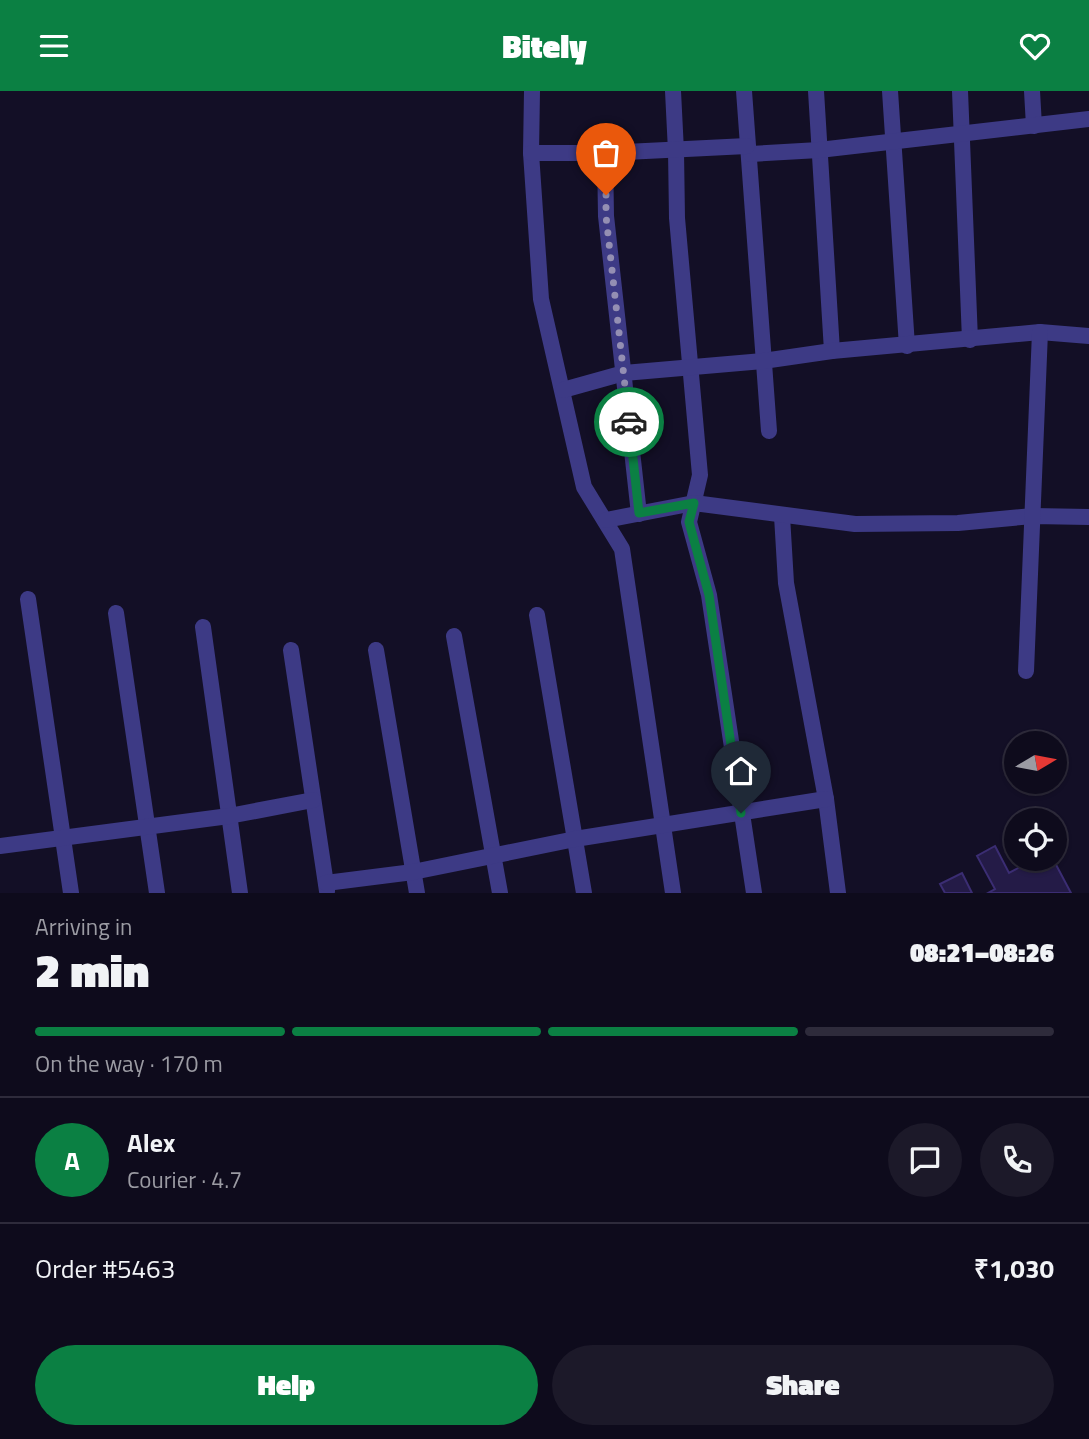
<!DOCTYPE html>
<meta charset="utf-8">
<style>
body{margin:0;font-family:"Titillium Web",sans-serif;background:#1c1929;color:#f1f3f6;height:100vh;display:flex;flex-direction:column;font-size:26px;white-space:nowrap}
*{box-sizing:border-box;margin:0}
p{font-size:23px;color:#9b9ba3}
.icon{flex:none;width:38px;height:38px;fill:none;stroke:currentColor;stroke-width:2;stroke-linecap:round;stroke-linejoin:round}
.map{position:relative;height:802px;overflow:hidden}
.side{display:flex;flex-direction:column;background:#0e0b1c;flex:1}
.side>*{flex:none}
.needle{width:46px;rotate:80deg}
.controls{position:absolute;left:1004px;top:640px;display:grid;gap:14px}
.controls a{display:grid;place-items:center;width:63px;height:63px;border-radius:50%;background:#0e0b1c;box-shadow:0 2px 5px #0004,0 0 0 2px #2e2b3b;font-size:35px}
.pin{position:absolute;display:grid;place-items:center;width:60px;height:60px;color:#fff;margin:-72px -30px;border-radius:50% 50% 50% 0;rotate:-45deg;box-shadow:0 0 7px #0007}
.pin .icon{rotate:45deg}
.courier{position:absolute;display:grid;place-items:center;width:70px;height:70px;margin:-35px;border:5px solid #0b8043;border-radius:50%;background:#fff;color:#222;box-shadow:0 2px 9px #0007}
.headline em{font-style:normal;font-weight:800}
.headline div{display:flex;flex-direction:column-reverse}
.headline{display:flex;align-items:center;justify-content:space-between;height:119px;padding:0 35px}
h1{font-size:46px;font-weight:800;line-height:52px}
.bar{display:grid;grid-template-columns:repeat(4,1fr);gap:10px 7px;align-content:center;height:84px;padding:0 35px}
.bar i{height:9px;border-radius:5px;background:#2e2b3b}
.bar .current{background:#0b8043}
.bar p{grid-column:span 4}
.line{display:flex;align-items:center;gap:18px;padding:0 35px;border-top:2px solid #2e2b3b}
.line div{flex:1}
.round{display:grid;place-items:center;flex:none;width:74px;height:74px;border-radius:37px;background:#1c1929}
.button{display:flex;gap:14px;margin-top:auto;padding:14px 35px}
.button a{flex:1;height:80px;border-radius:42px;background:#0b8043;color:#fff;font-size:28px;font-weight:800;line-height:80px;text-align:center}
.button a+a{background:#1c1929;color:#f1f3f6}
header{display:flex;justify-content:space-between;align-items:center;height:91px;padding:0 35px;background:#0b8043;color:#fff;font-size:32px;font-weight:800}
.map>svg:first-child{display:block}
</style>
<header><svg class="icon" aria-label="menu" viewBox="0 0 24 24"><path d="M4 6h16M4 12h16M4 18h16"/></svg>Bitely<svg class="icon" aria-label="heart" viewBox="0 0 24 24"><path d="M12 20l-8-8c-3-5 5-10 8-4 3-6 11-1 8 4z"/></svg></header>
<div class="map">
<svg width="1089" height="802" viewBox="0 0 1089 802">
<rect width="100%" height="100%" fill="#130f26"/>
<g fill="#241b47" stroke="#3b2d73" stroke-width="2">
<polygon points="995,755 1009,782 1029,771 1028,768 1053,768 1071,802 988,802 995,798 977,765"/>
<polygon points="962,782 972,802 945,802 940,793"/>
</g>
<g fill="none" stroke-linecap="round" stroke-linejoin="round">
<g stroke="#3d3a85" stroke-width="16">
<polyline points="532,0 531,62 541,208 584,396 622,458 673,802"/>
<polyline points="673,0 676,60 677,127 700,384 689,431 709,504 754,802"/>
<polyline points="744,0 769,340"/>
<polyline points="816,0 832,260"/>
<polyline points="890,0 907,255"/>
<polyline points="960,0 970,249"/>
<polyline points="1032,0 1034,35"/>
<polyline points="747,55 751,63 819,59 1089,28"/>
<polyline points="531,62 605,62 747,55"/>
<polyline points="605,62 606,125 639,423"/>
<polyline points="563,299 624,282 763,270 832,260 1040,241 1089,245"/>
<polyline points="782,425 786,492 826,708 838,802"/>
<polyline points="606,429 694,412 855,433 958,432 1033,425 1089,426"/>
<polyline points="28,508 71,802"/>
<polyline points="116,522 157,802"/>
<polyline points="537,524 584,802"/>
<polyline points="203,536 240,802"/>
<polyline points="454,545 500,802"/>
<polyline points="291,559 327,800"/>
<polyline points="376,559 417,802"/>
<polyline points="1026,580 1040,241"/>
<polyline points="0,755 229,725 313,709"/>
<polyline points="326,792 413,781 575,748 826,708"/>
</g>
</g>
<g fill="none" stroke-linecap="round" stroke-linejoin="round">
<polyline stroke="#948fb3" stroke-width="7" stroke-dasharray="0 12.6" points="606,104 606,125 629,331"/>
<polyline stroke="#0b8043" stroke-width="9" points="629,331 639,422 694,412 689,431 709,504 741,722"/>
</g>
</svg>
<div class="controls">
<a><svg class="needle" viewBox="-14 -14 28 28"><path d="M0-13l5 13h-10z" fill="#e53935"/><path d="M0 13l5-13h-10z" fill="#9b9ba3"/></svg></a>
<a><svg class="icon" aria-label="locate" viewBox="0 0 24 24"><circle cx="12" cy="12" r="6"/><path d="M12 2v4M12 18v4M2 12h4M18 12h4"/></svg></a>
</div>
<div class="pin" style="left:606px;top:104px;background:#ea580c"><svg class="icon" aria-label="bag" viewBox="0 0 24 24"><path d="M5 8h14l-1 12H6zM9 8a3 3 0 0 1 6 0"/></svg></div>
<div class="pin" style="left:741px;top:722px;background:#1f2937"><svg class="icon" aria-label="home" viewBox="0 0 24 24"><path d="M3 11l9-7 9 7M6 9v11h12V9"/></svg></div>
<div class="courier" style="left:629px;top:331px"><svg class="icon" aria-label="car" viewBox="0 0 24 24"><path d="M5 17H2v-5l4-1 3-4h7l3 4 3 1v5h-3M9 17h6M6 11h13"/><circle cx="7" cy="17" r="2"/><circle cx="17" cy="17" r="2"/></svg></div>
</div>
<section class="side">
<div class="headline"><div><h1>2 min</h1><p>Arriving in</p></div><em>08:21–08:26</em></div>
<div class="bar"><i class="current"></i><i class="current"></i><i class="current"></i><i></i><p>On the way · 170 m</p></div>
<div class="line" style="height:126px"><b class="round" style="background:#0b8043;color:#fff">A</b><div><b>Alex</b><p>Courier · 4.7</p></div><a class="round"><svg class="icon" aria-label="chat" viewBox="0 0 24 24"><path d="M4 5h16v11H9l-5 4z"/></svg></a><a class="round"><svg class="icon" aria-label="phone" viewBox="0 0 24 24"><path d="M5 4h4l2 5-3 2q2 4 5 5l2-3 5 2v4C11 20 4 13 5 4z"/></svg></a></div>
<div class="line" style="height:91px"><div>Order #5463</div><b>₹1,030</b></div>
<div class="button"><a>Help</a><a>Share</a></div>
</section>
